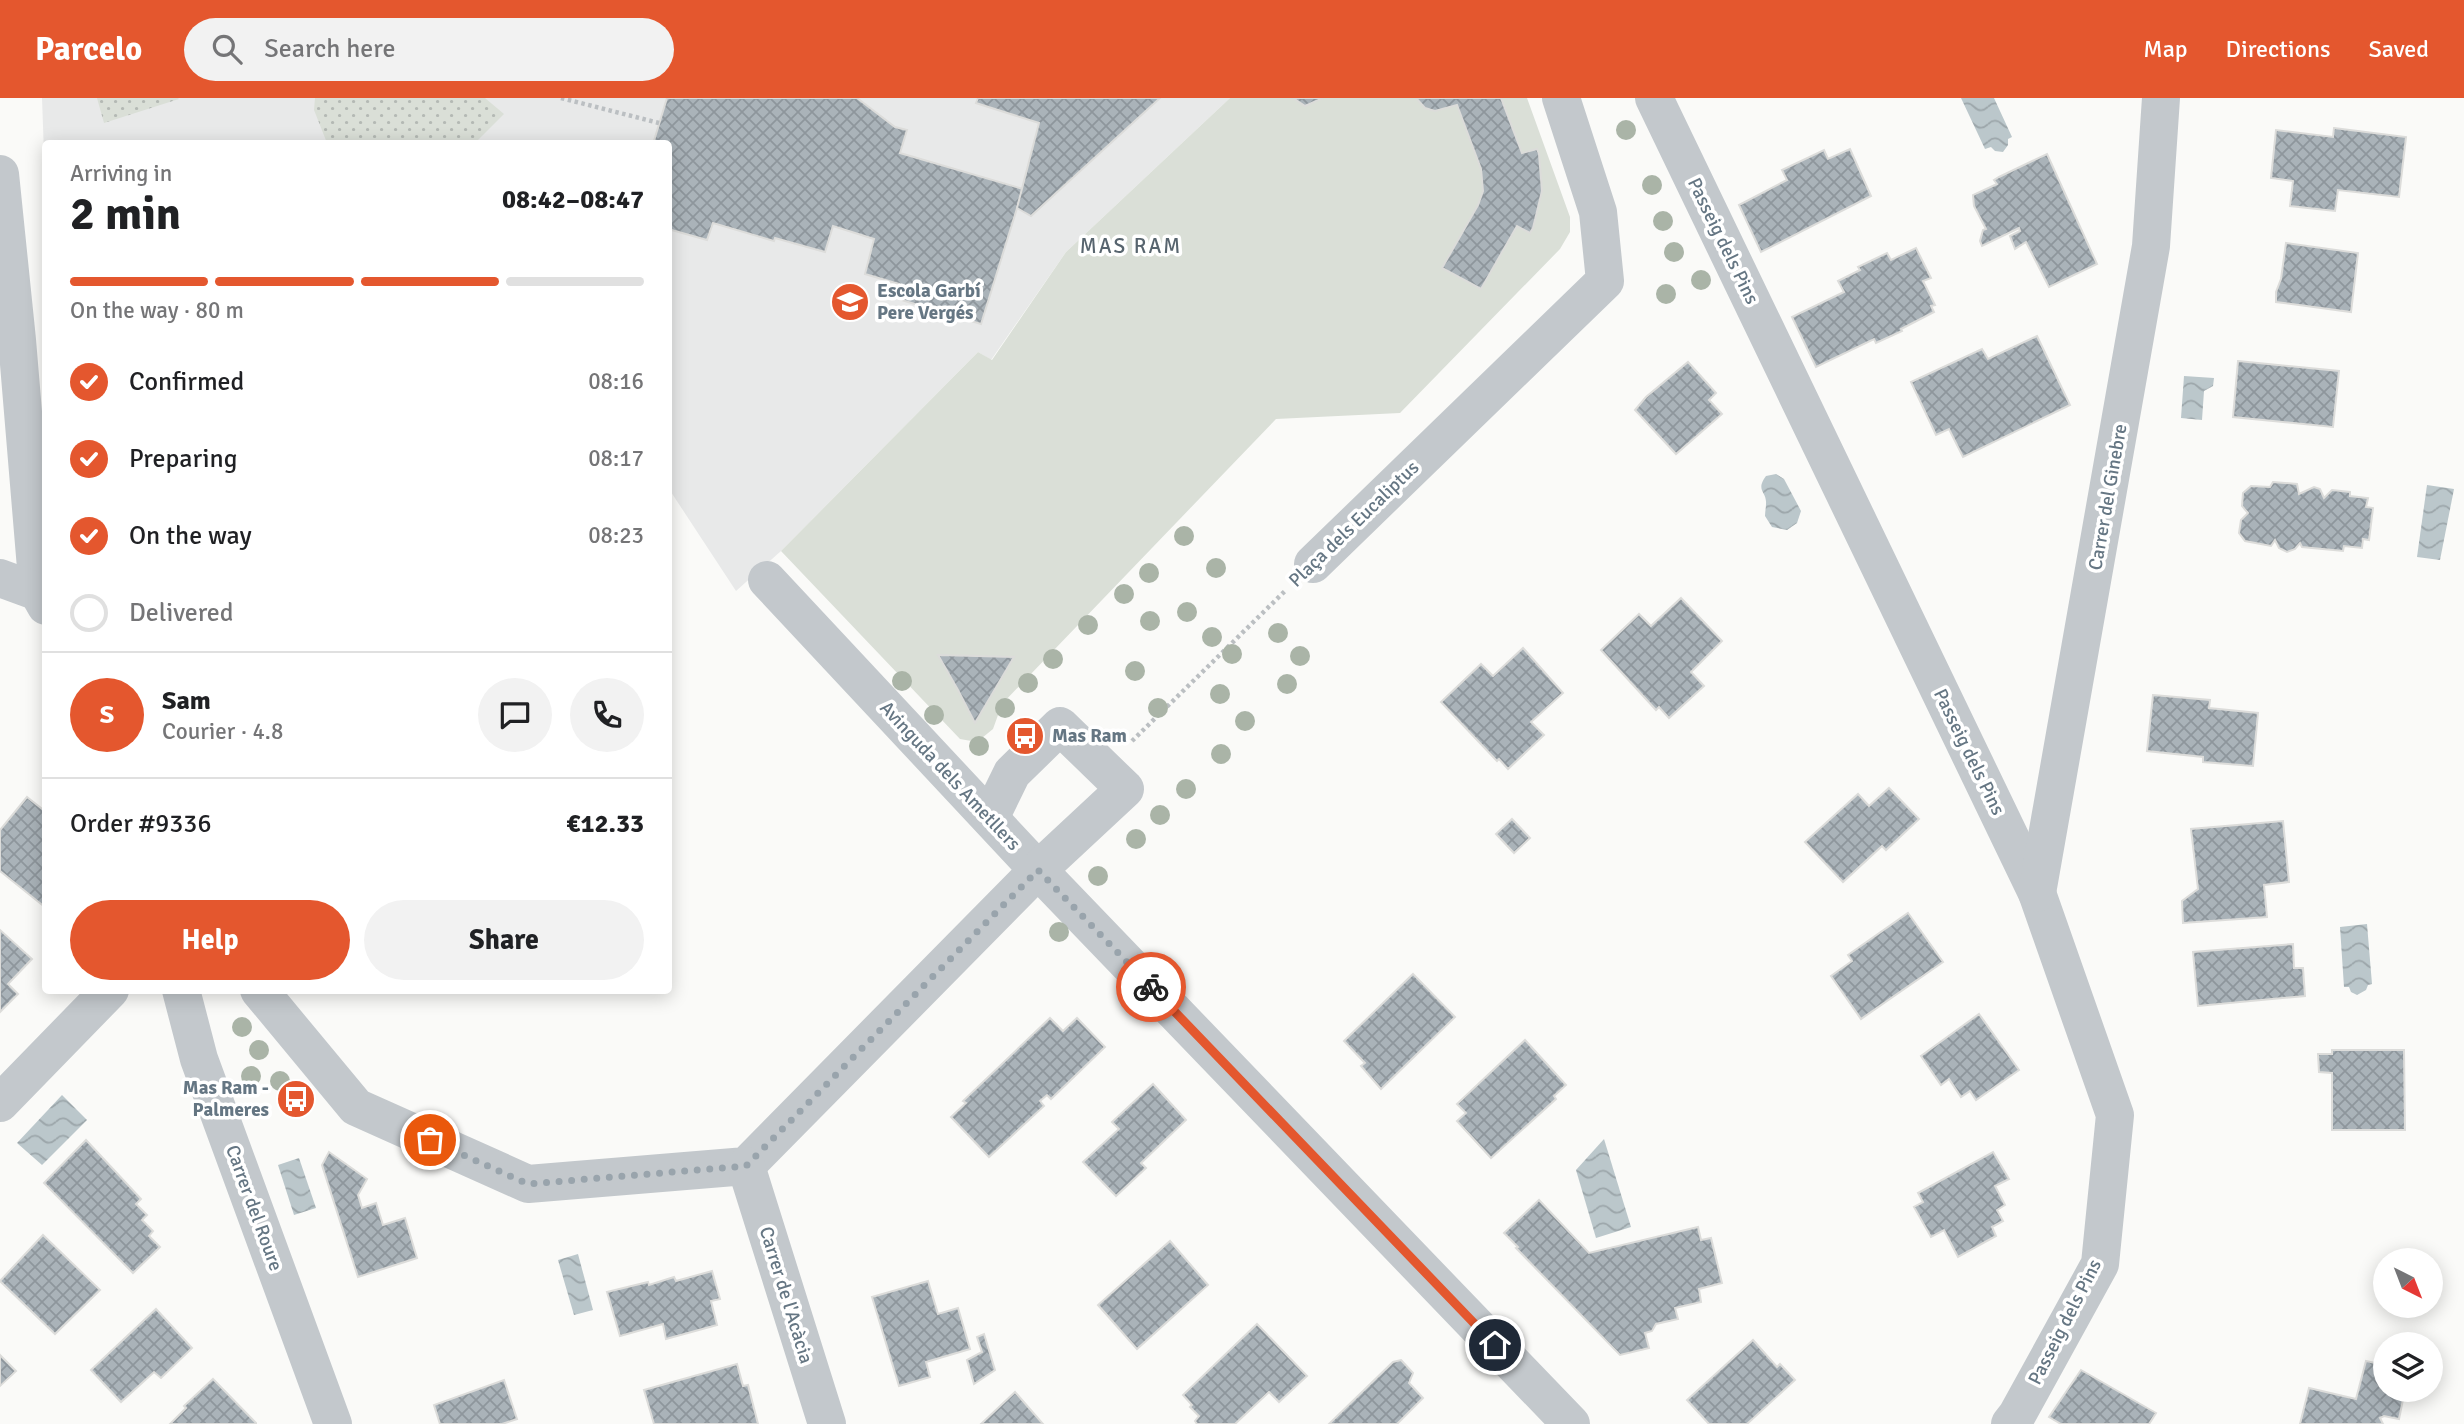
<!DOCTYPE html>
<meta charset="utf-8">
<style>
body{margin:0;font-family:Signika,sans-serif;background:#f2f2f2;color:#202124;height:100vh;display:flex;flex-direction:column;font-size:26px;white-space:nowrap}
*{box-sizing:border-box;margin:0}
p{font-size:23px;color:#757577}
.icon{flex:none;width:38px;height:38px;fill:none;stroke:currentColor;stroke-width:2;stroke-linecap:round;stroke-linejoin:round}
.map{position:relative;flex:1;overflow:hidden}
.panel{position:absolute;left:42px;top:42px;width:630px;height:854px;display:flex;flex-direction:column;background:#fff;border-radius:7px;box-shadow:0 4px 18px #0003}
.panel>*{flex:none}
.needle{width:46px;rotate:138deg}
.buttons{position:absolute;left:2373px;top:1150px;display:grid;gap:14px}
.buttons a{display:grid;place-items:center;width:70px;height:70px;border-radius:50%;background:#fff;box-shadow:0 4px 18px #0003;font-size:35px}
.pin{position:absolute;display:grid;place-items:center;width:60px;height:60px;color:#fff;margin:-30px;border:4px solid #fff;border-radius:50%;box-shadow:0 2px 7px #0007}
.courier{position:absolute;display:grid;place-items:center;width:70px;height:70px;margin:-35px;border:5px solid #e4572e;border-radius:50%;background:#fff;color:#222;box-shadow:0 2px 9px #0007}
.summary em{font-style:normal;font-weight:700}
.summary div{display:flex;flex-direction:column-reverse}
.summary{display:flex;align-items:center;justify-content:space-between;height:119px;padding:0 28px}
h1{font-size:46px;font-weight:700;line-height:52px}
.bar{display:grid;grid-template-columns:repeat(4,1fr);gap:10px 7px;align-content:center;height:84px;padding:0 28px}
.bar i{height:9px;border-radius:5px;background:#e0e0e0}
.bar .on{background:#e4572e}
.bar p{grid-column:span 4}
.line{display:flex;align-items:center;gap:18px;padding:0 28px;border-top:2px solid #e0e0e0}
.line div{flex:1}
.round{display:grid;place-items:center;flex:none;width:74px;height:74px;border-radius:37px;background:#f2f2f2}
ol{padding:0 28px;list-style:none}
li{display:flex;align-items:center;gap:21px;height:77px}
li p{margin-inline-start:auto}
li .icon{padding:7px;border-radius:50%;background:#e4572e;color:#fff;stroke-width:4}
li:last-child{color:#757577}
li i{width:38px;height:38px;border:4px solid #e0e0e0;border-radius:50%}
.action{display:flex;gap:14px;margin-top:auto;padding:14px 28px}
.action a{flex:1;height:80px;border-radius:42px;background:#e4572e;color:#fff;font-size:28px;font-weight:700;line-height:80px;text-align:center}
.action a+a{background:#f2f2f2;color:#202124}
header{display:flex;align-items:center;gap:42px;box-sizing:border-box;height:98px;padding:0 35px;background:#e4572e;color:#fff}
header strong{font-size:33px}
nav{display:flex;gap:38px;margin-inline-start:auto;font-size:24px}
.search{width:490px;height:63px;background:#f2f2f2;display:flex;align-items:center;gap:18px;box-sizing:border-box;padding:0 24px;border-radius:38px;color:#757577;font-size:26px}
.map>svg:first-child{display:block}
</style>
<header>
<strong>Parcelo</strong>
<div class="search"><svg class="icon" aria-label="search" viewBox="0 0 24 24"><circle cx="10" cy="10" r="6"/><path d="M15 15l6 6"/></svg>Search here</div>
<nav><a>Map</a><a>Directions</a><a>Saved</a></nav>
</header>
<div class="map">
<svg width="2464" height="1326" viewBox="0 0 2464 1326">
<defs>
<pattern id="grass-dots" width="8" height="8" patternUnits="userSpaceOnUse" patternTransform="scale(1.75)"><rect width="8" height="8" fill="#dadfd7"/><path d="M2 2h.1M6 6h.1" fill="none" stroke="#b4b9b4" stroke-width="1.8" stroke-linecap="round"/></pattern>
<pattern id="water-waves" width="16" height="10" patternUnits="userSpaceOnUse" patternTransform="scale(1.75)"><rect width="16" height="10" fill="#bbc7cb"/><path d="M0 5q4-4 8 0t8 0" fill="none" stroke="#9ca6aa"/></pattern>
<pattern id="building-cross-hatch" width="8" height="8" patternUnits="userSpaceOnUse" patternTransform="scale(1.75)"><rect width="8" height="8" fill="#aab3b9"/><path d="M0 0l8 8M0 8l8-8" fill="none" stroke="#8e969c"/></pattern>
</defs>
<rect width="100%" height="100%" fill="#fafaf8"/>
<polygon fill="#e8e9e9" points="42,0 1230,0 1066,154 991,262 978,254 781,453 736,493 669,391 668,46 46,46 45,84"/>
<g fill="url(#grass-dots)">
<polygon points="97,0 178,0 179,1 104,25"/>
<polygon points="315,0 485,0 504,16 475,45 327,45 314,12"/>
</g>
<polygon fill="#dadfd7" points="1230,0 1527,0 1570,119 1570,134 1560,151 1400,315 1276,321 1002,606 993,631 977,644 960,641 781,453 978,254 992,262 1066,154"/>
<g fill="url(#water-waves)">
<polygon points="1961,0 1994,0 2012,39 2008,41 2008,47 2003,54 1995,53 1991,49 1985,51"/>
<polygon points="2184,278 2214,280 2213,288 2204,293 2202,322 2181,320"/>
<path d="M1776,376L1784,381L1801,413L1797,425L1787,432L1772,429L1765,418C1765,414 1766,410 1766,406C1767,393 1755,393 1766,378Z"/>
<polygon points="2427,387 2454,391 2440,462 2417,459"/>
<polygon points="2367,826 2372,886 2368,887 2366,892 2357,897 2351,894 2349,889 2344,889 2340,829"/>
<polygon points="62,997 87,1022 42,1067 17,1045"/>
<polygon points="1604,1041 1631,1129 1596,1140 1576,1072"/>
<polygon points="299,1060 316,1110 294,1117 278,1067"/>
<polygon points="578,1156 593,1212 574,1217 558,1162"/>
</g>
<g fill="url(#building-cross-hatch)" stroke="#dcdcda" stroke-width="2">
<polygon points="667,0 857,0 895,29 907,32 900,55 1023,91 981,226 895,200 899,186 865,176 874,141 833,128 825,154 775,140 774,143 713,125 707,142 668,131 668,46 653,46"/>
<polygon points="978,0 1160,0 1031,118 1017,110 1039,25 976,5"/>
<polygon points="1293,0 1323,0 1305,8"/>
<polygon points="1416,0 1501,0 1522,55 1537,51 1539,56 1542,93 1533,130 1530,135 1517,128 1481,191 1442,170 1478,107 1483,93 1481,71 1457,7 1435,13 1425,10"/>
<polygon points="2334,30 2406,39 2399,99 2338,92 2335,113 2290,108 2293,83 2271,80 2276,32 2333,39"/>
<polygon points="1850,51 1871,98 1761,154 1739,107 1787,82 1782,72 1824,52 1828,61"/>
<polygon points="2047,56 2097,166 2049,189 2026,144 2015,151 2010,138 2020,133 2019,130 1982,148 1980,143 1983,132 1986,131 1974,108 1973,97 1997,86 1994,82 1999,79"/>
<polygon points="2286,145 2358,155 2351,214 2276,204 2276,194 2281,181"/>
<polygon points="1916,150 1931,180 1923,183 1935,207 1931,208 1934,214 1901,231 1902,233 1876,245 1874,241 1816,269 1792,219 1844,194 1838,183 1860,172 1858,169 1887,155 1891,162"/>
<polygon points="2037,238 2070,307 1963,359 1949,331 1936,337 1911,284 1982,251 1988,261"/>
<polygon points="2238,263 2339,273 2333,329 2233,319"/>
<polygon points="1688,264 1716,295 1709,302 1722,316 1676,356 1635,312 1646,299"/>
<polygon points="2273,384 2297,386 2299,396 2314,389 2320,391 2324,400 2332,392 2350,394 2350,398 2368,400 2366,409 2373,410 2369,442 2363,441 2362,450 2344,448 2343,453 2302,449 2300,445 2295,451 2287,454 2279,450 2275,442 2271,448 2245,443 2239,435 2241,422 2248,415 2242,408 2243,395 2251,388 2270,389"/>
<polygon points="1681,500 1722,543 1691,574 1704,588 1669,620 1659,609 1656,612 1601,552 1639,516 1651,528"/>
<polygon points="1523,550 1563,595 1531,624 1544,637 1508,671 1499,661 1497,663 1441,604 1481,566 1493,578"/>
<polygon points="938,557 1014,559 975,625 958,592"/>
<polygon points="2153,597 2210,602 2209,610 2258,615 2253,668 2203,664 2203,659 2147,653"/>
<polygon points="1889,690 1919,721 1886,752 1882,748 1843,784 1805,744 1858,696 1869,708"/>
<polygon points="27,699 46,714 46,810 0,773 0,732"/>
<polygon points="1512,721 1530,740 1514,755 1496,736"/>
<polygon points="2283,723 2289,784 2264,787 2267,819 2183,825 2182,803 2198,791 2191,731"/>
<polygon points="1908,815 1943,864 1861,921 1831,878 1852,863 1848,857"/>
<polygon points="0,832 32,861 8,886 18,896 0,914"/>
<polygon points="2293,846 2294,870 2303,870 2305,898 2198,908 2193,854"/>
<polygon points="1413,876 1455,919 1381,991 1361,968 1365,965 1344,943"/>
<polygon points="1979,916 2019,972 1976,1002 1970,993 1961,999 1949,981 1941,987 1921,958"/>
<polygon points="1050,920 1063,933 1077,920 1105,949 1051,1001 1047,997 1040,1003 1044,1008 989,1059 951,1019 966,1005 963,1003"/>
<polygon points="1525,942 1566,987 1554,998 1556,1001 1491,1060 1457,1023 1466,1015 1457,1006"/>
<polygon points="2332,952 2404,952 2405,1032 2332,1032 2332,975 2319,974 2318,956 2332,956"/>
<polygon points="1153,986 1186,1022 1141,1065 1146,1070 1116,1098 1083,1064 1119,1031 1112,1024"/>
<polygon points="86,1042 141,1101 136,1106 147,1117 142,1122 153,1133 149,1138 160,1149 133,1175 44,1085"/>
<polygon points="329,1054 367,1081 358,1097 362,1110 376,1105 383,1127 405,1120 417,1160 358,1179 322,1067"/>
<polygon points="1993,1054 2009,1081 1995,1088 2005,1107 1997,1112 2003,1123 1992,1129 1996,1138 1958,1159 1944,1132 1931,1139 1914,1109 1923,1104 1918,1095"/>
<polygon points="1539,1102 1589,1155 1698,1129 1701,1142 1711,1140 1722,1185 1699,1191 1701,1204 1675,1210 1678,1221 1656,1226 1652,1233 1645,1235 1649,1250 1620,1257 1516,1150 1518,1149 1504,1135"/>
<polygon points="43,1137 100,1192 55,1236 0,1183"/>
<polygon points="1170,1143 1208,1187 1137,1251 1098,1207"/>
<polygon points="712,1173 720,1201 711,1203 717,1227 666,1241 663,1226 620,1238 607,1194 648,1184 649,1187 674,1179 676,1183"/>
<polygon points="928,1183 938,1216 958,1210 970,1251 926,1264 930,1279 899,1288 872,1199"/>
<polygon points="156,1211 192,1250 161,1280 154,1274 121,1304 91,1272"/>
<polygon points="1257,1226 1307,1278 1279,1304 1269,1294 1235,1326 1197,1326 1195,1323 1199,1318 1190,1309 1192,1307 1183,1297"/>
<polygon points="984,1236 995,1272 974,1286 967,1262 982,1254 977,1239"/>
<polygon points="1753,1242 1777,1269 1780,1266 1795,1282 1747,1326 1709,1326 1687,1302"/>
<polygon points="0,1257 16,1273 0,1288"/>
<polygon points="1401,1262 1413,1275 1409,1285 1423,1300 1397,1326 1329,1326 1393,1264"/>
<polygon points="2366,1263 2385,1267 2385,1292 2405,1292 2399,1321 2384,1318 2380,1320 2383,1326 2300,1326 2309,1290 2356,1301"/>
<polygon points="737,1266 743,1288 748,1287 758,1326 654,1326 644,1292"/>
<polygon points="2081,1272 2156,1315 2149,1326 2061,1326 2049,1319"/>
<polygon points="213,1281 256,1325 256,1326 170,1326 186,1310 184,1308"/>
<polygon points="504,1282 517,1321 502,1326 440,1326 434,1307"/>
<polygon points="1015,1294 1043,1326 981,1326"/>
</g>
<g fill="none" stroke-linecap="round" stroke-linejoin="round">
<g stroke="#bbbfc2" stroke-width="4.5" stroke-dasharray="3.5 3.5" stroke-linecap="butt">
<polyline points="561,0 659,25"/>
<polyline points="1132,643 1286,492"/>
</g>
<g stroke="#c3c8cc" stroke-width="38">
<polyline points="1654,0 2037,795 2115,1017 2100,1166 2017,1317 2010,1326"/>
<polyline points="0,76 17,242 38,494"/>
<polyline points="1313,466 1605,183 1598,114 1561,0"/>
<polyline points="0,480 38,494 46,508"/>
<polyline points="767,482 1038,772 1571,1326"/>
<polyline points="2037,795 2151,148 2161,0"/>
<polyline points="181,892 199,961 333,1326"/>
<polyline points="259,892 356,1009 528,1086 746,1068 1038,772 1125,691 1060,628 1012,675 990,720"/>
<polyline points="0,1005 110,892"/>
<polyline points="746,1068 827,1326"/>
</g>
</g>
<g fill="#aab4a7">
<circle cx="1626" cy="32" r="10"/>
<circle cx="1652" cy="87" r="10"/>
<circle cx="1663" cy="123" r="10"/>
<circle cx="1674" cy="154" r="10"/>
<circle cx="1701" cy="182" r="10"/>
<circle cx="1666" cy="196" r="10"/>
<circle cx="1184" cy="438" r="10"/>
<circle cx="1216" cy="470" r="10"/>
<circle cx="1149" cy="475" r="10"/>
<circle cx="1124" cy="496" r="10"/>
<circle cx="1187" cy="514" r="10"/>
<circle cx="1150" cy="523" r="10"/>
<circle cx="1088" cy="527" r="10"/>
<circle cx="1278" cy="535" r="10"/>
<circle cx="1212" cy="539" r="10"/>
<circle cx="1232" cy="556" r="10"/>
<circle cx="1300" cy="558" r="10"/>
<circle cx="1053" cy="561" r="10"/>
<circle cx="1135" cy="573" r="10"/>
<circle cx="902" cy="583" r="10"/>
<circle cx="1028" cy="585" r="10"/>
<circle cx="1287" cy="586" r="10"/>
<circle cx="1220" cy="596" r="10"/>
<circle cx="1005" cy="610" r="10"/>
<circle cx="1158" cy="610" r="10"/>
<circle cx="934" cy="617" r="10"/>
<circle cx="1245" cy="623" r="10"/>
<circle cx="979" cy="648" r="10"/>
<circle cx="1221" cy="656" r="10"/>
<circle cx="1186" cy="691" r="10"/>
<circle cx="1160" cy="717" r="10"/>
<circle cx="1136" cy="741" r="10"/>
<circle cx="1098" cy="778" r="10"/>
<circle cx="1059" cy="834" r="10"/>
<circle cx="242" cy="929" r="10"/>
<circle cx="259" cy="952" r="10"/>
<circle cx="251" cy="978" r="10"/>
<circle cx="280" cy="983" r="10"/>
</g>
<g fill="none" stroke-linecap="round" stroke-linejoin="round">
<polyline stroke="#99a4ac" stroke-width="7" stroke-dasharray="0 12.6" points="430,1042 528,1086 746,1068 1038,772 1151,889"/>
<polyline stroke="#e4572e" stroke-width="9" points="1151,889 1495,1247"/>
</g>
<defs>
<symbol id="school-disc" viewBox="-11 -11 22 22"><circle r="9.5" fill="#e4572e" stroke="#fff"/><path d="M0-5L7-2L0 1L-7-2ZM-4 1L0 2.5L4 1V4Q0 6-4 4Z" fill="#fff"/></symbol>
<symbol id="bus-disc" viewBox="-11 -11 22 22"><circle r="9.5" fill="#e4572e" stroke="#fff"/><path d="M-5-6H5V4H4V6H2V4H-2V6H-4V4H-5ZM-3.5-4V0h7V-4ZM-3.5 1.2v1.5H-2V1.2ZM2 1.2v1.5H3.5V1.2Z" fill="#fff"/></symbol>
</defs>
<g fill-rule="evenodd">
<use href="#school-disc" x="828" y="182" width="44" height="44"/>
<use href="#bus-disc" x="1003" y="616" width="44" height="44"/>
<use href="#bus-disc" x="274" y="979" width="44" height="44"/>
</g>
<g text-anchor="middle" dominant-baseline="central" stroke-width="7" stroke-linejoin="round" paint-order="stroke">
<g font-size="19" fill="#657683" stroke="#fff">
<text transform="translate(1723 143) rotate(64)">Passeig dels Pins</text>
<text transform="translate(2108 399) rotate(-80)">Carrer del Ginebre</text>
<text transform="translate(1354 426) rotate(-44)">Plaça dels Eucaliptus</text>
<text transform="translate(1969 654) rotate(64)">Passeig dels Pins</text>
<text transform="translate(950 678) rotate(47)">Avinguda dels Ametllers</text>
<text transform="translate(254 1110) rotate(70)">Carrer del Roure</text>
<text transform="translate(786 1197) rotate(73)">Carrer de l'Acàcia</text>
<text transform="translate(2065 1224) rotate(-63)">Passeig dels Pins</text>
</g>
<g font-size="19" font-weight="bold" fill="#657683" stroke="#fff" text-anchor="start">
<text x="877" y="193">Escola Garbí<tspan x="877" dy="22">Pere Vergés</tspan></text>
<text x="1052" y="638">Mas Ram</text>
<text x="269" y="990" text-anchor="end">Mas Ram -<tspan x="269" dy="22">Palmeres</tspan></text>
</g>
<g font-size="21" letter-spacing="2" fill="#57646e" stroke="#fff">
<text x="1131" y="148">MAS RAM</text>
</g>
</g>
</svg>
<div class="buttons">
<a><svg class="needle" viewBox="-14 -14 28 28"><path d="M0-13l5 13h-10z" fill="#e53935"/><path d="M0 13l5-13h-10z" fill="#757577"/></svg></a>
<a><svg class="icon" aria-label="layers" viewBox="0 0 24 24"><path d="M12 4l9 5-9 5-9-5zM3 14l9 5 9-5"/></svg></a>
</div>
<div class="pin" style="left:430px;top:1042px;background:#ea580c"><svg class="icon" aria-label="bag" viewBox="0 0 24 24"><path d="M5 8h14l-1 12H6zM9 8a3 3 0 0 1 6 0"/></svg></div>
<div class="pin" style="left:1495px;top:1247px;background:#1f2937"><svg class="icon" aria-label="home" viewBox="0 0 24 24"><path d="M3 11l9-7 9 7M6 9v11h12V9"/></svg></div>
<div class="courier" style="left:1151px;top:889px"><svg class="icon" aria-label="bike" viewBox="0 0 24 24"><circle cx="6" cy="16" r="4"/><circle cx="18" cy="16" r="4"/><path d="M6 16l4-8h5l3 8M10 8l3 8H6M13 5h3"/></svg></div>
<section class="panel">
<div class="summary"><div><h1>2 min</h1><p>Arriving in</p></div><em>08:42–08:47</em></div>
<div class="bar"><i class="on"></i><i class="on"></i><i class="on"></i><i></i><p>On the way · 80 m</p></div>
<ol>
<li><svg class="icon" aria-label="check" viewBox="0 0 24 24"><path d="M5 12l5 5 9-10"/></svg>Confirmed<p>08:16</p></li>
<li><svg class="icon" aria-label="check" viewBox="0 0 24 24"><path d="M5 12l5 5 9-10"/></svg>Preparing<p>08:17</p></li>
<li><svg class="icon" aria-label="check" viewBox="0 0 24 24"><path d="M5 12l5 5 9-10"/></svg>On the way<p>08:23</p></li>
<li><i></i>Delivered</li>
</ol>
<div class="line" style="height:126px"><b class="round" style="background:#e4572e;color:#fff">S</b><div><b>Sam</b><p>Courier · 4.8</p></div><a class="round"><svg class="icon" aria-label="chat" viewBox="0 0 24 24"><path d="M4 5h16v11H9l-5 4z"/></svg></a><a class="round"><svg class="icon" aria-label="phone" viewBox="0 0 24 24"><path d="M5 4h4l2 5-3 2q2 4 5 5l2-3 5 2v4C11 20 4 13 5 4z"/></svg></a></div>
<div class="line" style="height:91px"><div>Order #9336</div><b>€12.33</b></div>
<div class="action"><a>Help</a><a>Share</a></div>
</section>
</div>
